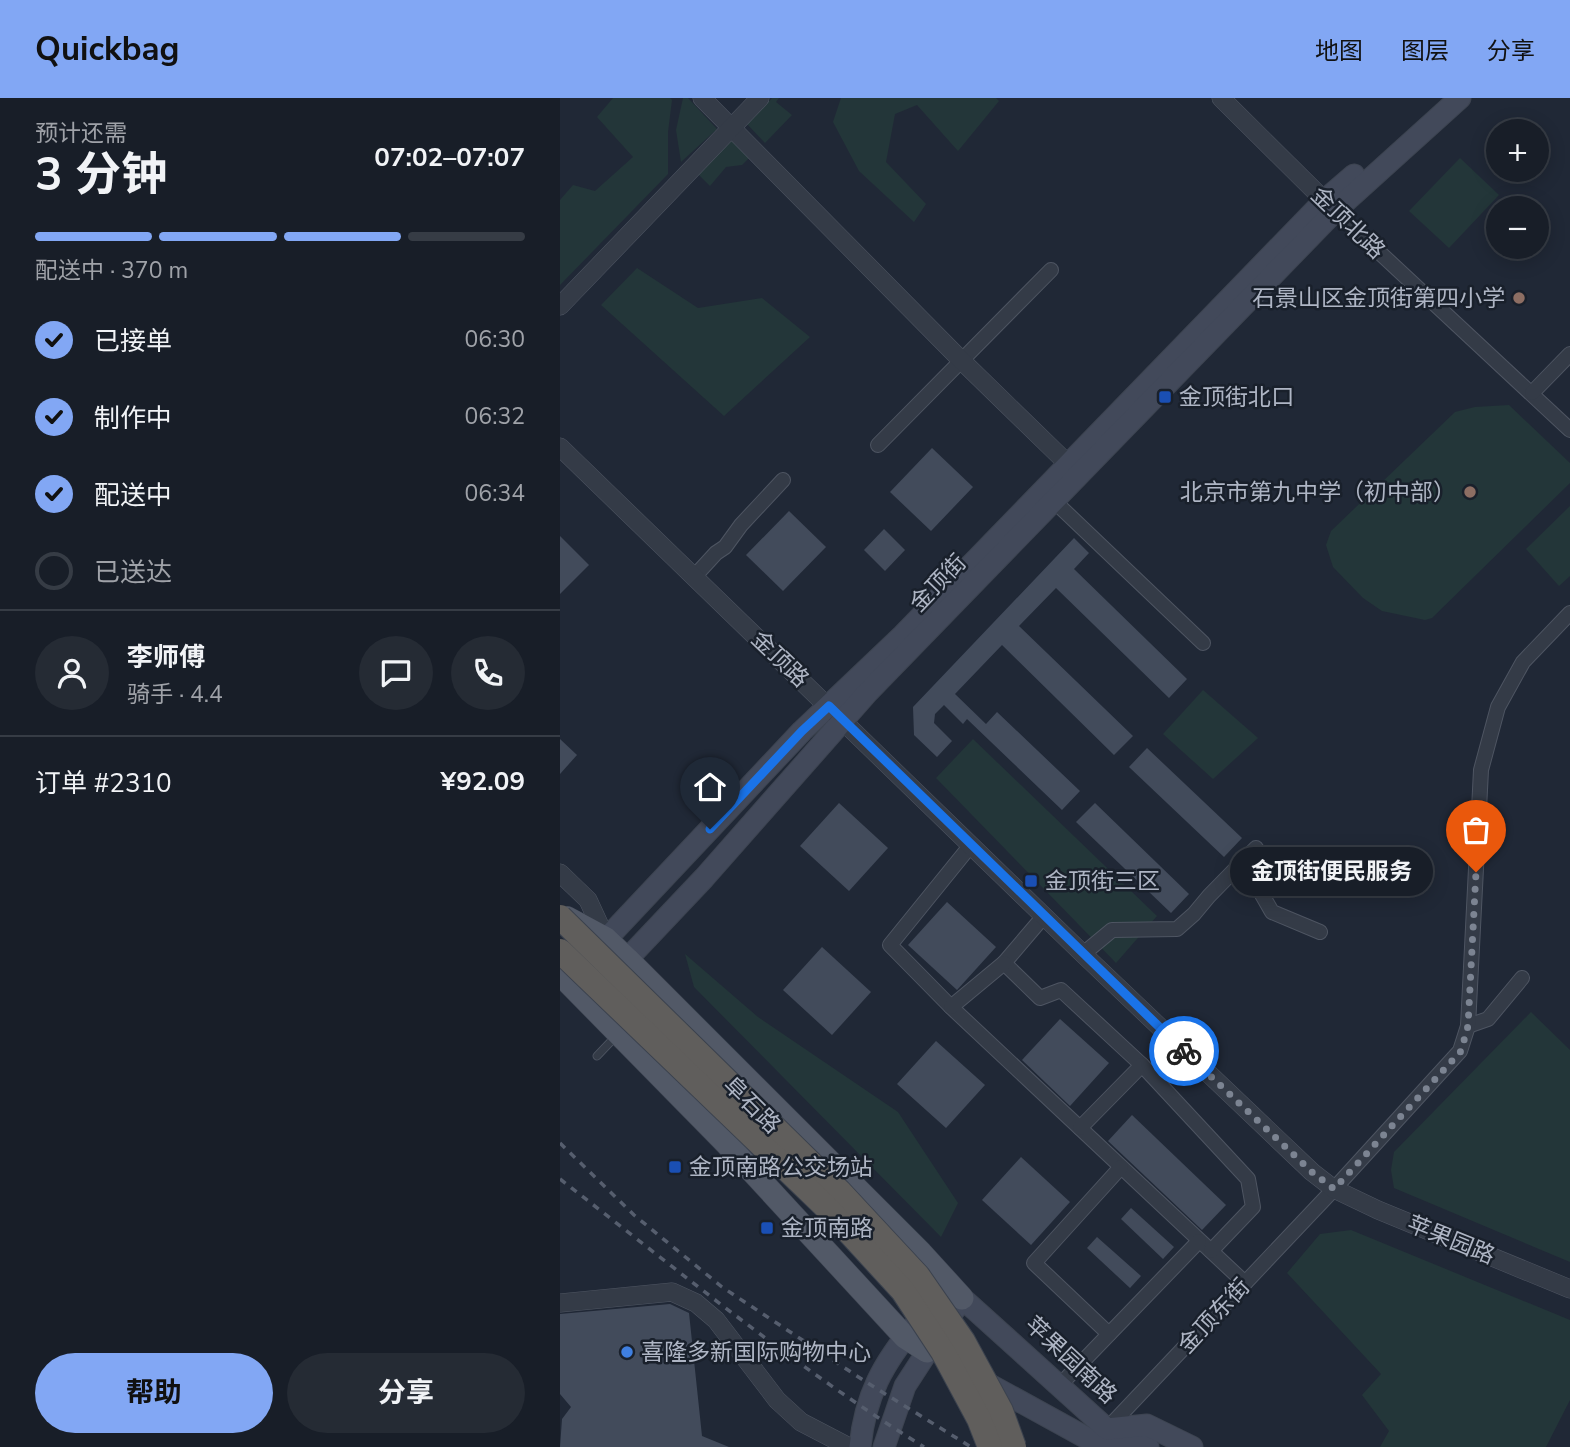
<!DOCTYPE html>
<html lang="zh">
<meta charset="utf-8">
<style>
body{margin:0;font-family:"Nunito Sans","Noto Sans SC",sans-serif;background:#252b34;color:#f1f3f6;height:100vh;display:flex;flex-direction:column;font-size:26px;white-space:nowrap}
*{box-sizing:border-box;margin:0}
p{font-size:23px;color:#9fa2a8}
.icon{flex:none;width:38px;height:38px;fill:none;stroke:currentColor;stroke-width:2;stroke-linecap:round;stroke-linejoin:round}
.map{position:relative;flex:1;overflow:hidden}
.drawer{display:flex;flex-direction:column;background:#181e28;width:560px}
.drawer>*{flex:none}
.tools{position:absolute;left:926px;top:21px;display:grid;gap:14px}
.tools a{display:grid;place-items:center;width:63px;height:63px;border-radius:50%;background:#181e28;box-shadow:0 4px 18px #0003,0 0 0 2px #363c45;font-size:35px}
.pin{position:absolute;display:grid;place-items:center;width:60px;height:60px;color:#fff;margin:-72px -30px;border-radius:50% 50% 50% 0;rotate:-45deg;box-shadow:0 0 7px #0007}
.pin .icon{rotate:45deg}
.courier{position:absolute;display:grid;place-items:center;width:70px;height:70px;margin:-35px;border:5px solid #1a73e8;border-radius:50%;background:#fff;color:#222;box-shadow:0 2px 9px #0007}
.bubble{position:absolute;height:49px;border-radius:24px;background:#181e28;box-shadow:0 4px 18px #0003,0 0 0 2px #363c45;font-size:23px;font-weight:700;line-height:49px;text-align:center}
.summary em{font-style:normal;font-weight:700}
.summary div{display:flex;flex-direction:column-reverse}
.summary{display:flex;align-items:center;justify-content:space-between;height:119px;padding:0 35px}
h1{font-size:46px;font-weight:700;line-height:52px}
.bar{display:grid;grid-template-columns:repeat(4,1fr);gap:10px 7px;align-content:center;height:84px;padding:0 35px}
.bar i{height:9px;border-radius:5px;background:#363c45}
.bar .current{background:#82a7f4}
.bar p{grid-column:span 4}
.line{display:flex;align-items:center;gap:18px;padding:0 35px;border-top:2px solid #363c45}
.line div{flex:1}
.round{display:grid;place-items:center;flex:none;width:74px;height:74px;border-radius:37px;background:#252b34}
ol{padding:0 35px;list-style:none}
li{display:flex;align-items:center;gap:21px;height:77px}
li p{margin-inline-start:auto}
li .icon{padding:7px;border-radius:50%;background:#82a7f4;color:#111;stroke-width:4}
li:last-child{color:#9fa2a8}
li i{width:38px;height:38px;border:4px solid #363c45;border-radius:50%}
.action{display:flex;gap:14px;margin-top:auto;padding:14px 35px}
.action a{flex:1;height:80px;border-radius:42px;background:#82a7f4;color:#111;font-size:28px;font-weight:700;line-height:80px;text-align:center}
.action a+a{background:#252b34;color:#f1f3f6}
header{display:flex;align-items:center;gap:42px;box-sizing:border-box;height:98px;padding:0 35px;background:#82a7f4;color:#111}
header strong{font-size:33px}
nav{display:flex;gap:38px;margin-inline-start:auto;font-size:24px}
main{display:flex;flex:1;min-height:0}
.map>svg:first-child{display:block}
</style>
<header>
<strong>Quickbag</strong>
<nav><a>地图</a><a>图层</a><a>分享</a></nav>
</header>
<main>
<section class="drawer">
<div class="summary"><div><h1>3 分钟</h1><p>预计还需</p></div><em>07:02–07:07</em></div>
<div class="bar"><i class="current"></i><i class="current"></i><i class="current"></i><i></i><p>配送中 · 370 m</p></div>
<ol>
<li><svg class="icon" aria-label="check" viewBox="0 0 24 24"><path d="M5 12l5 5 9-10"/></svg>已接单<p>06:30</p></li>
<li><svg class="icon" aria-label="check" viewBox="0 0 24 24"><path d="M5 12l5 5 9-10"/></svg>制作中<p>06:32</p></li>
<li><svg class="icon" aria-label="check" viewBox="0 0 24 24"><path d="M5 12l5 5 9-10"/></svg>配送中<p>06:34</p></li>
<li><i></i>已送达</li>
</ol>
<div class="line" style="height:126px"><a class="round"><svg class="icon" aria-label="person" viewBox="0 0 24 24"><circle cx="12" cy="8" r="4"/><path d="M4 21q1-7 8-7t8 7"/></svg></a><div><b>李师傅</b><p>骑手 · 4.4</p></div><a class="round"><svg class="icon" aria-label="chat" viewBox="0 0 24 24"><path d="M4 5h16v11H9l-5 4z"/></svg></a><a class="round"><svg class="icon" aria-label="phone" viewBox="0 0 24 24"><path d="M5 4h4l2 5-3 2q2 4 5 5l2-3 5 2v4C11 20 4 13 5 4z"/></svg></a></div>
<div class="line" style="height:91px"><div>订单 #2310</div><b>¥92.09</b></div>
<div class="action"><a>帮助</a><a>分享</a></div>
</section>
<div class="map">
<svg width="1010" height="1349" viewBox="0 0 1010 1349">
<rect width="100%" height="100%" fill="#202836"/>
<g fill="#233639">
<polygon points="53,0 110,0 112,2 108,34 108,76 0,187 0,102 13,87 35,93 73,59 37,19"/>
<polygon points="123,0 128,0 157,31 121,64 116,32"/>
<polygon points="212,0 219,0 216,4 232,17 205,45 187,26"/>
<polygon points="281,0 436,0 439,3 398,53 357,7 335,16 326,64 366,106 354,124 299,73 273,24"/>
<polygon points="171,40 193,56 182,67 166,69 150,88 137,75"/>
<polygon points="900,60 939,97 889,150 849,113"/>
<polygon points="77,170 138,210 202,200 250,239 164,318 41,207"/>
<polygon points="949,307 1010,365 1010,385 872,520 865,522 822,513 803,500 773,469 766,447 771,433 895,314 915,309"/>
<polygon points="1010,408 1010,478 999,488 966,451"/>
<polygon points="643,592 698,640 653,681 603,636"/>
<polygon points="413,641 597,818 556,865 376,680"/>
<polygon points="125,856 198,919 338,1014 398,1105 381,1139 134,889"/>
<polygon points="971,914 1010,952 1010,1164 834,1090 831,1072 834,1054"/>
<polygon points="791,1132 1010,1222 1010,1302 986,1349 820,1349 829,1333 802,1297 821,1276 727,1175 760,1136"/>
</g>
<g fill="#424b5b">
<polygon points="372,350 413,389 371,433 330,394"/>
<polygon points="229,413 266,449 223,493 186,457"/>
<polygon points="324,431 345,452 325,473 304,452"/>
<polygon points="0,438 29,467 0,496"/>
<polygon points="514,440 529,455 514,471 627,581 609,600 496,490 459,528 573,638 554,657 442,547 395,596 426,626 437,614 520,693 502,712 407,621 403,626 384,607 375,616 374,625 392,643 377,659 354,637 353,609"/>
<polygon points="0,641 17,657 0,676"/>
<polygon points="587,650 682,740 664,759 569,669"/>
<polygon points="279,705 328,750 289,793 240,748"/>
<polygon points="535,705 629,796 611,815 516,724"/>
<polygon points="387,804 436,849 397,892 348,847"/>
<polygon points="262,849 311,894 272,937 223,892"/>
<polygon points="500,921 549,965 510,1008 462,962"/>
<polygon points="376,943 425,987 386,1030 337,986"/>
<polygon points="572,1017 666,1107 642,1132 548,1043"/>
<polygon points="461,1059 510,1104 471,1147 422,1102"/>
<polygon points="571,1110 614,1149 603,1161 561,1121"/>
<polygon points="537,1139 581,1178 570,1190 527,1150"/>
<polygon points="110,1206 129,1215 142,1338 169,1349 0,1349 2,1321 11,1309 0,1296 0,1216"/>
</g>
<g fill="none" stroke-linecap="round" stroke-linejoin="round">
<defs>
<polyline id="service" points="37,958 56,938"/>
<g id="minor">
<polyline points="775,113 1010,332"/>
<polyline points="972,295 1010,256"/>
<polyline points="318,347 491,172"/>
<polyline points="494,403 643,545"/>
<polyline points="134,479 156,455 165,449 181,427 223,382"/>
<polyline points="411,747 330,847 391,909 685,1185"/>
<polyline points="696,752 692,768 700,793 712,814 760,834"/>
<polyline points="484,818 444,865 480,900 501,892 582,967"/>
<polyline points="523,856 552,832 617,831 634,816 649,798 696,750"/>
<polyline points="391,909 444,865"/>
<polyline points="908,928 928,921 962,880"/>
<polyline points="520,1030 582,967 688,1081 693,1109 651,1153"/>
<polyline points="549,1236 474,1165 561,1069"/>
<polyline points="500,1287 639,1143"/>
<polyline points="547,1331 774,1091 900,953 908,928 921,672 938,609 963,564 1010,515"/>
</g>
<g id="tertiary">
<polyline points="142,0 401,262 509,367"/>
<polyline points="661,0 773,111"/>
<polyline points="0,208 200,0"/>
<polyline points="0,349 523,856 752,1074 774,1091 818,1112 1010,1191"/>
<polyline points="0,775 28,802 46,841"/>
<polyline points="0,1205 112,1194 136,1205 156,1222 217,1302 241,1324 289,1349"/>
</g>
<g id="secondary">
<polyline points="34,854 242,633 343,537 765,102 794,77"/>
<polyline points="55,874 144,780 308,594 775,113 900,0"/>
<polyline points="421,1282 534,1344 578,1344 588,1349"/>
<path d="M300,1349C305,1298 323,1265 356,1226"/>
<polyline points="324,1349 345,1288 402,1200 547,1331 587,1327 632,1349"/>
</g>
<g id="primary">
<polyline points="7,820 46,841 67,861 361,1155 402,1200"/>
<polyline points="0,873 6,882 167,1046 345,1239 367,1253"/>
</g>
</defs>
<use href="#service" stroke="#4e5562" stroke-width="9"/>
<use href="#minor" stroke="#4e5562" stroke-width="16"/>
<use href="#tertiary" stroke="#4e5562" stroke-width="19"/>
<use href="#secondary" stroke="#3d4451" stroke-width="23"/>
<use href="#primary" stroke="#3d4451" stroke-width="24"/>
<use href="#service" stroke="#343b47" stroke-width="7"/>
<use href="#minor" stroke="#343b47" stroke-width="14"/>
<use href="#tertiary" stroke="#343b47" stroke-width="18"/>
<use href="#secondary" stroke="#42495a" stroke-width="21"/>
<use href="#primary" stroke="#525967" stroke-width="23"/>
<g stroke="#565e6e" stroke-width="3.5" stroke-dasharray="7 7" stroke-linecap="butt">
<polyline points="0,1045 74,1117 162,1189 306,1284 411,1349"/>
<path d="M0,1081C119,1173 236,1270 364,1349"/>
</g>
<defs>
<g id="trunk-bridge">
<polyline points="0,819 279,1093 358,1178 403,1243 441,1313 454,1349"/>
<polyline points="0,853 266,1109 343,1193 383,1254 419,1321 430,1349"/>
</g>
</defs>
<use href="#trunk-bridge" stroke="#3b424e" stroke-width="26" stroke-linecap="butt"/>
<use href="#trunk-bridge" stroke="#605e5c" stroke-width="24"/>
</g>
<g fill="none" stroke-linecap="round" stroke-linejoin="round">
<polyline stroke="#7c8492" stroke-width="7" stroke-dasharray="0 12.6" points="624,953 752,1074 774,1091 901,953 908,928 916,774"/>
<polyline stroke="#1a73e8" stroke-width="9" points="150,731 242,633 269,608 624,953"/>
</g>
<g fill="#8d6e63" stroke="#19202b" stroke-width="2.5">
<circle cx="959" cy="200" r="7"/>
<circle cx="910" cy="394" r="7"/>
</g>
<g fill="#1a4fb4" stroke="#19202b" stroke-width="2.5">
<rect x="598" y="292" width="14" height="14" rx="3.5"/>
<rect x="464" y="776" width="14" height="14" rx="3.5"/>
<rect x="108" y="1062" width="14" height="14" rx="3.5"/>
<rect x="200" y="1123" width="14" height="14" rx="3.5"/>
</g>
<circle fill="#3f7fe0" stroke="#19202b" stroke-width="2.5" cx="67" cy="1254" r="7"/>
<g text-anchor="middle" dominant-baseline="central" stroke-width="5" stroke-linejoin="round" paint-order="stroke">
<g font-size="23" fill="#aeb5c4" stroke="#19202b">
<text transform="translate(788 125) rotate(44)">金顶北路</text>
<text transform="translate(378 485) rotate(-46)">金顶街</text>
<text transform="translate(220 561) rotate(44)">金顶路</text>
<text transform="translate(192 1007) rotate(45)">阜石路</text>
<text transform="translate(891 1142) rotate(22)">苹果园路</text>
<text transform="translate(654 1218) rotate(-47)">金顶东街</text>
<text transform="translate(511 1262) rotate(43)">苹果园南路</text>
</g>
<g font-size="23" fill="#aeb5c4" stroke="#19202b" text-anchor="start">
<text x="945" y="200" text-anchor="end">石景山区金顶街第四小学</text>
<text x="619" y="299">金顶街北口</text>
<text x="896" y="394" text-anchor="end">北京市第九中学（初中部）</text>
<text x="485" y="783">金顶街三区</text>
<text x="129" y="1069">金顶南路公交场站</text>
<text x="221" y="1130">金顶南路</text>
<text x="81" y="1254">喜隆多新国际购物中心</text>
</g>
</g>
</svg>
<div class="tools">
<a>+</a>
<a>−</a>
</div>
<div class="pin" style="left:916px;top:774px;background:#ea580c"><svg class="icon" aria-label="bag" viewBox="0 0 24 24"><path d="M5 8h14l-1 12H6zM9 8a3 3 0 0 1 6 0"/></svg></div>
<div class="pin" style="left:150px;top:731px;background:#1f2937"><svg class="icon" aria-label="home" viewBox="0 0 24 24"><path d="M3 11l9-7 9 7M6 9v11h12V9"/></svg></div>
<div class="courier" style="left:624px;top:953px"><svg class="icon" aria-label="bike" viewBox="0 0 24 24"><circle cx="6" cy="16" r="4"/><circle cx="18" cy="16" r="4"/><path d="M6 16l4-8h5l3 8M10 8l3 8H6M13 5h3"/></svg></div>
<div class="bubble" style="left:670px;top:749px;width:203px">金顶街便民服务</div>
</div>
</main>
